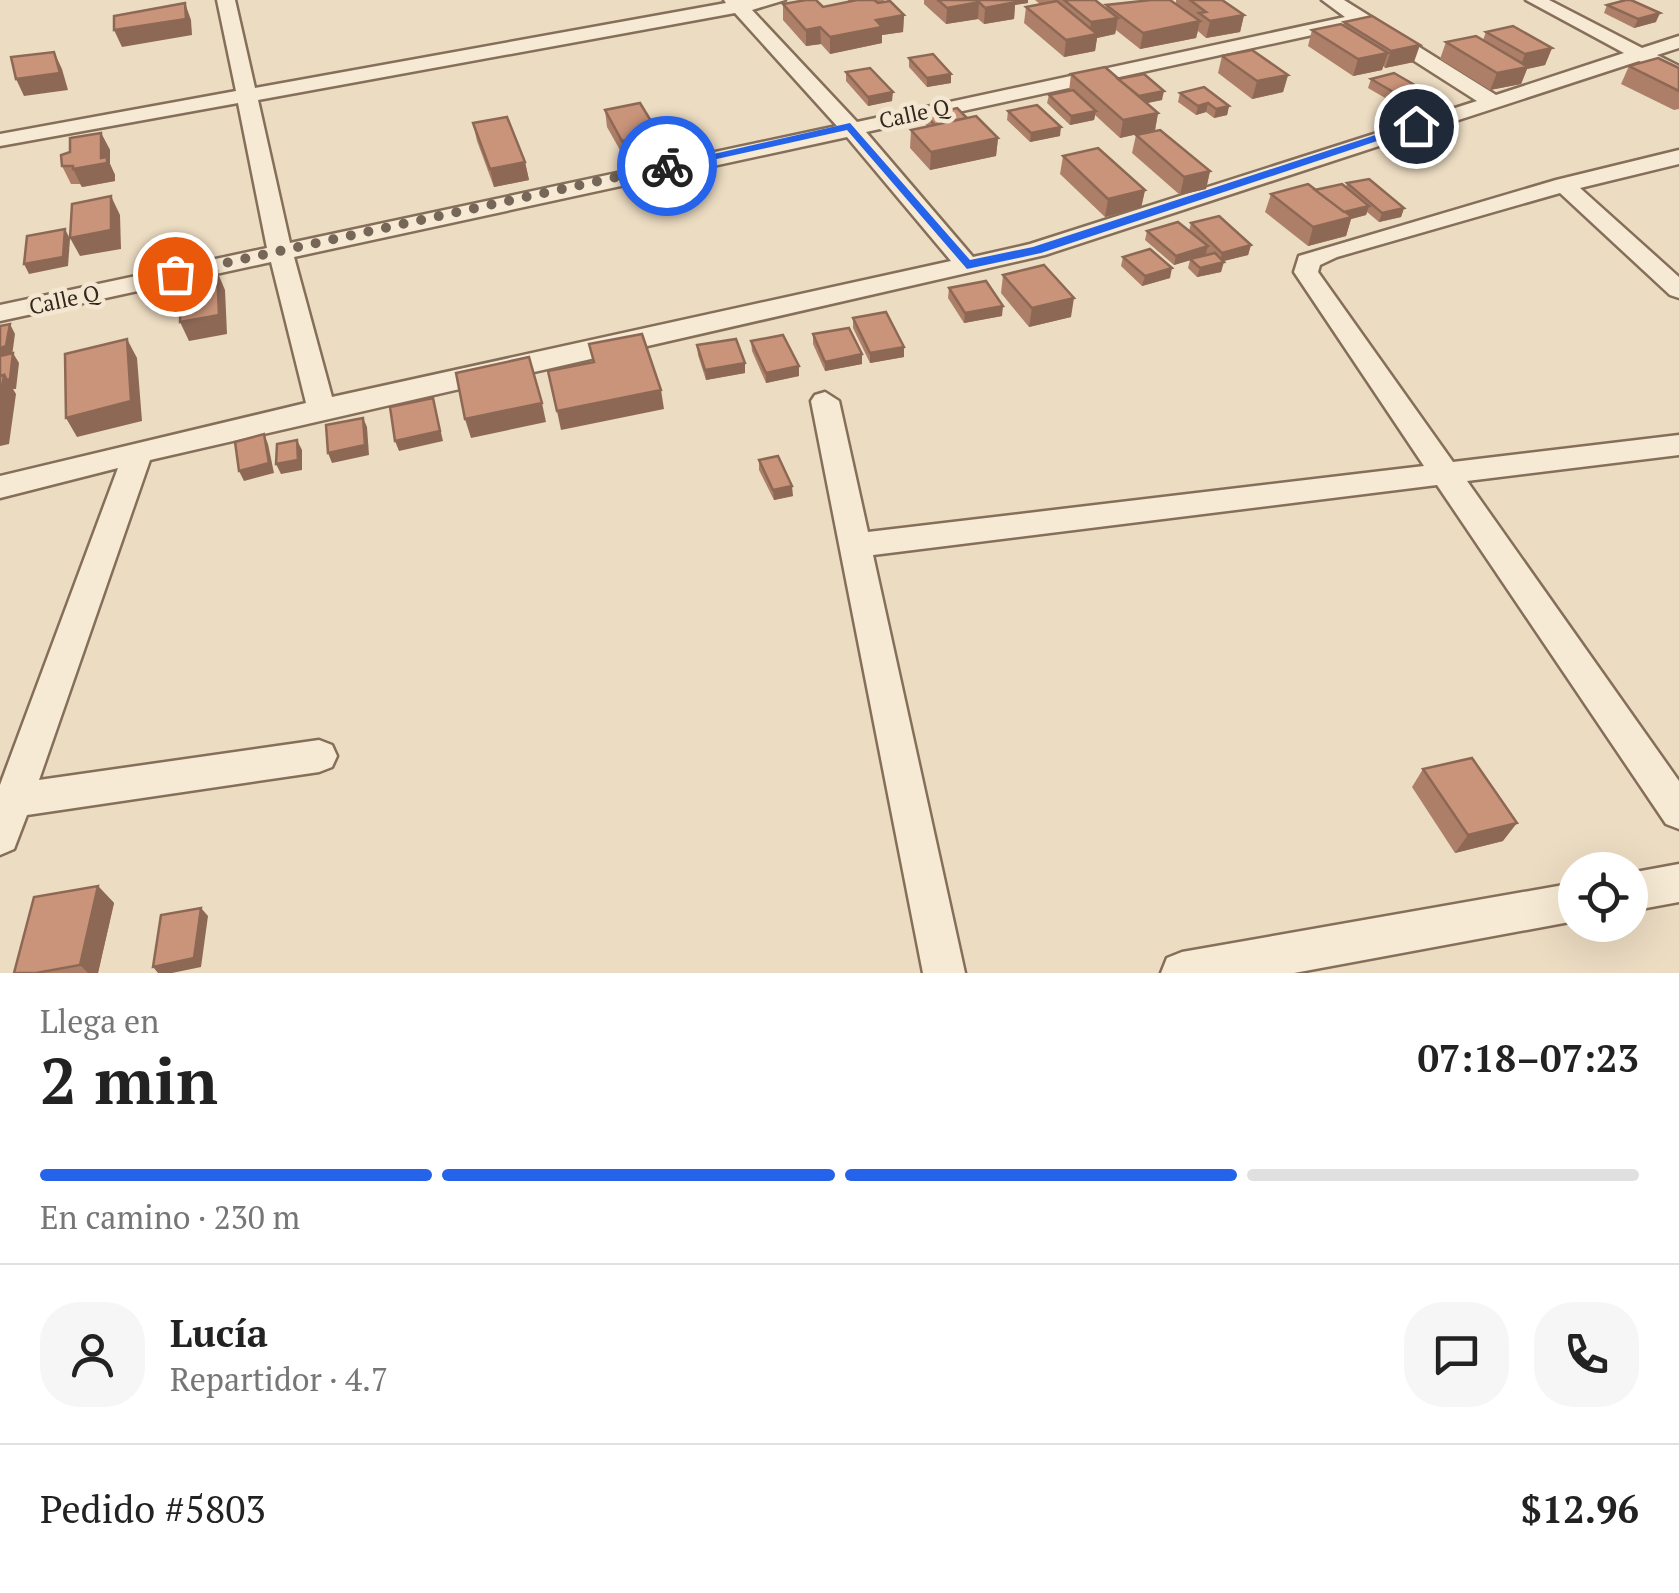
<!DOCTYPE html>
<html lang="es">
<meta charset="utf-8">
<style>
body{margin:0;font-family:"PT Serif",serif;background:#f6f6f6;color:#222;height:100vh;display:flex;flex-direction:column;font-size:38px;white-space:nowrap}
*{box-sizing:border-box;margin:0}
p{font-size:32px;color:#767676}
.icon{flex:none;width:55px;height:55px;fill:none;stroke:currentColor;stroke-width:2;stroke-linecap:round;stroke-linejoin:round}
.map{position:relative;height:973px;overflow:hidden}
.sheet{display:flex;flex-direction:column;background:#fff;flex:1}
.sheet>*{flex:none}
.fabs{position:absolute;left:1558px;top:852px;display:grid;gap:20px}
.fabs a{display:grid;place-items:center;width:90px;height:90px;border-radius:50%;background:#fff;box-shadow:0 10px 40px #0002;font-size:50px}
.pin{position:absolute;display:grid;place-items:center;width:85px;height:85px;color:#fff;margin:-42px;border:5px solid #fff;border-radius:50%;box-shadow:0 2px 10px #0007}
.courier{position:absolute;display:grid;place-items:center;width:100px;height:100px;margin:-50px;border:8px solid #2563eb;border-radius:50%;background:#fff;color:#222;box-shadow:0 2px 12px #0007}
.head em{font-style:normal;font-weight:600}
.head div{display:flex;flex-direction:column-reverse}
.head{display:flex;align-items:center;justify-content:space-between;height:170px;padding:0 40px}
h1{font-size:65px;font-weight:600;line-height:75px}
.bar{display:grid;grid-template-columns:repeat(4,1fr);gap:15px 10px;align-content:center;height:120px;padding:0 40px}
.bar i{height:12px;border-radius:8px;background:#e0e0e0}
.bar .selected{background:#2563eb}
.bar p{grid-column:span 4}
.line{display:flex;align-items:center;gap:25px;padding:0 40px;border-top:2px solid #e0e0e0}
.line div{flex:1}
.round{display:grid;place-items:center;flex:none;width:105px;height:105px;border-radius:40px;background:#f6f6f6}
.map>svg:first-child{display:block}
</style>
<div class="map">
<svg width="1679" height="973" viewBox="0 0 1679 973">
<rect width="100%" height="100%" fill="#ecdcc2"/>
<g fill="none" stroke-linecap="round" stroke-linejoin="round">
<defs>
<g id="street">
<path d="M217,0H235L255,88L726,3L724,0H785L752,10L857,122L1345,17L1322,0H1344L1496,95L1624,53L1526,0H1549L1642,48L1679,36V48L1657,55L1679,66V80L1639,61L1045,255L150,460L39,780L319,740L332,745L337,756L332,767L319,772L27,815L14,849L0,855V785L118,468L0,498V476L306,403L271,262L0,321V305L267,248L238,103L0,146V134L236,91ZM735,13L837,126L290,243L258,100ZM1358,25L1477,101L1030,244L973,257L866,132ZM847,137L951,261L332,397L294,257Z"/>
<polygon points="1679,150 1679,164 1580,188 1679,277 1679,298 1670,295 1560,193 1337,257 1320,265 1318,272 1453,462 1679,435 1679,455 1467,481 1679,781 1679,829 1666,824 1437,485 873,555 965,973 923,973 811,401 815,395 825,392 839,401 868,532 1424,466 1294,272 1299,256 1556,180"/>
<polygon points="1679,864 1679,902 1630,911 1630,873"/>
<polygon points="1575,883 1575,921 1294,973 1161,973 1167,958 1182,952"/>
</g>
</defs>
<use href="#street" stroke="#856e5a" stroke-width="5"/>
<use href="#street" fill="#f7ead4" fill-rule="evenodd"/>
</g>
<g fill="#ad7f68">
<polygon points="848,0 884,0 884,2 904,15 903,32 882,35 882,43 830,54 821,44 806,46 783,20 783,4 823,7 848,3"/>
<polygon points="924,0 1028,0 1028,3 1015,5 1014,19 984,24 978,19 946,24 924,4"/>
<polygon points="1035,0 1095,0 1106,9 1106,5 1176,4 1176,0 1222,0 1244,15 1240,32 1206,38 1198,31 1196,38 1140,49 1116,30 1115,34 1097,38 1095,51 1064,57 1024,23 1026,7 1040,4"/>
<polygon points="1607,5 1656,22 1634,28 1604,13"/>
<polygon points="1344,22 1414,62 1385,68 1383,66 1382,70 1353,76 1308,46 1312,30 1343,25"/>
<polygon points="1486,32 1552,48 1545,65 1527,69 1521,84 1490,90 1440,59 1446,42 1483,40"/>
<polygon points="1222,56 1288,75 1283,92 1252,99 1218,73"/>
<polygon points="909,58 951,83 927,87 909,67"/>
<polygon points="1629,66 1679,68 1679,109 1674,110 1621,84"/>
<polygon points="846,72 892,101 868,106 846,81"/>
<polygon points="1071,74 1118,79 1162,100 1147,103 1158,113 1155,130 1120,138 1095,115 1094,120 1070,125 1047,103 1049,95 1069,91"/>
<polygon points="1371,79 1421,100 1399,106 1368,88"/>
<polygon points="1180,93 1229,106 1227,115 1214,118 1206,112 1196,115 1178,102"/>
<polygon points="605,110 659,134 661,152 625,159 607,127"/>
<polygon points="1008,111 1060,136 1030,142 1007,120"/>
<polygon points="926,115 967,118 998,138 996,156 930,170 910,148 911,130 928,127 925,124"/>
<polygon points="473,123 525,162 529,180 494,187 477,141"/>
<polygon points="101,133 110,150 110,164 115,175 115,181 82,187 80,184 71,184 62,166 70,152"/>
<polygon points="1136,135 1210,171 1206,189 1180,195 1132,153"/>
<polygon points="1063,156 1145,190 1141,208 1105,217 1060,174"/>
<polygon points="1347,183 1404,208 1401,217 1379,222 1367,212 1366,215 1351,219 1346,236 1308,246 1265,212 1271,194 1346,187"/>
<polygon points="1191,223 1251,245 1248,255 1223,261 1221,272 1197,277 1188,268 1190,260 1174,265 1145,240 1147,231 1189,231"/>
<polygon points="1123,257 1170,278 1142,286 1121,266"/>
<polygon points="1003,275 1071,317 1029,327 1001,293"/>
<polygon points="949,288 1002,316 964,323 948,298"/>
<polygon points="853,318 904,357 870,363 853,328"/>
<polygon points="813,334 862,354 862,364 825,371 813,344"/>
<polygon points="751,341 799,366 799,376 766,383 752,351"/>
<polygon points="697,345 745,373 706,380 698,355"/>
<polygon points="759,460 793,496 774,500 759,470"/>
<polygon points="1423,769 1503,841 1455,853 1412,787"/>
<polygon points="98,886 114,903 98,973 14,973"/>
</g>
<g fill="#8d6855">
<polygon points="1005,0 1028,0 1028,3 1015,5 1014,19 984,24 985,8"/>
<polygon points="979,2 978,19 946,24 947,8"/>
<polygon points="185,3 191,20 192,35 122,47 114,30"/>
<polygon points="1660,13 1656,22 1634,28 1638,19"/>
<polygon points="904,15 903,32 882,35 882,43 830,54 830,37 876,20"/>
<polygon points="1244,15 1240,32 1206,38 1210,21"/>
<polygon points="1118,18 1115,34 1097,38 1095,51 1064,57 1066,40 1089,36 1091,22"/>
<polygon points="1200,21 1196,38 1140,49 1143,33"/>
<polygon points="820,27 821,44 806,46 806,30"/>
<polygon points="1420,45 1414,62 1385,68 1391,51"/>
<polygon points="1552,48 1545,65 1527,69 1521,84 1490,90 1497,73 1519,69 1525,54"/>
<polygon points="54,52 62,69 68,90 24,96 16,79"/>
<polygon points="1388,53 1382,70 1353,76 1358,59"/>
<polygon points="951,74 951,83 927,87 927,78"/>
<polygon points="1288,75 1283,92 1252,99 1257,81"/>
<polygon points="1164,91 1162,100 1133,106 1134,97"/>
<polygon points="1425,91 1421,100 1399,106 1402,97"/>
<polygon points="893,92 892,101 868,106 868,97"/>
<polygon points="1208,103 1206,112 1196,115 1198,106"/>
<polygon points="1229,106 1227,115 1214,118 1216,109"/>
<polygon points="1096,111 1094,120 1070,125 1071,116"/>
<polygon points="1158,113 1155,130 1120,138 1123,120"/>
<polygon points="1061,127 1060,136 1030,142 1031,133"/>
<polygon points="101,133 110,150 110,164 115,175 115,181 82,187 73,169 101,158"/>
<polygon points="659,134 661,152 625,159 622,141"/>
<polygon points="998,138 996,156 930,170 931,152"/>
<polygon points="525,162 529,180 494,187 490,169"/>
<polygon points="1210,171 1206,189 1180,195 1184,177"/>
<polygon points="1145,190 1141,208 1105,217 1108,199"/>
<polygon points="111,196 120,215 121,249 80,256 70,238"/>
<polygon points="1369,206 1366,215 1351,219 1346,236 1308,246 1313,227 1338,213"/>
<polygon points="1404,208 1401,217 1379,222 1382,213"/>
<polygon points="65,229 70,239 68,266 29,274 24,264"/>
<polygon points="1251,245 1248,255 1220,262 1222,253"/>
<polygon points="1208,246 1205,256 1174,265 1176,256"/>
<polygon points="1224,262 1221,272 1197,277 1200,268"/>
<polygon points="1172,268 1170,278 1142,286 1145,276"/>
<polygon points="217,271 225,290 227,334 189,341 180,322"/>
<polygon points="1074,298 1071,317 1029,327 1032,308"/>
<polygon points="1003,306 1002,316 964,323 965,313"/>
<polygon points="10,324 15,334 12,356 0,359 0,348"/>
<polygon points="127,339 137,358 142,421 77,437 66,418"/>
<polygon points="904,347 904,357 870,363 870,353"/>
<polygon points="13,353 19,363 16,389 13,389 16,394 9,444 0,446 0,401 4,375"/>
<polygon points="862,354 862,364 825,371 825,362"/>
<polygon points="745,363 745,373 706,380 705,370"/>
<polygon points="799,366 799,376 766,383 766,373"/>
<polygon points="661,390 664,409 561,430 557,411"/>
<polygon points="433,398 443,441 399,451 395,441"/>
<polygon points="542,403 546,422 471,438 465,419"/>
<polygon points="363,418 367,427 369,455 332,463 328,453"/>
<polygon points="264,434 268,444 274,473 244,481 239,471"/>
<polygon points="297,440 302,450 302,470 281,474 276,464"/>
<polygon points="792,486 793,496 774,500 773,490"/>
<polygon points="1517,823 1503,841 1455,853 1468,835"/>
<polygon points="98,886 114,903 98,973 88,973 80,965"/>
<polygon points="201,908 208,916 201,967 172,973 158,973 153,967"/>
</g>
<g fill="#c99479" stroke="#8d6855" stroke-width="2.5">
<polygon points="806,0 816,0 823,7 857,0 874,0 878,3 890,1 904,15 876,20 882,27 830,37 820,27 806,30 783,4"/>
<polygon points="938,0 1013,0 1016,2 985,8 979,2 947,8"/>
<polygon points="1064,0 1095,0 1118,18 1091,22"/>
<polygon points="1151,0 1170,0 1200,21 1143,33 1106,5"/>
<polygon points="1190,0 1222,0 1244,15 1210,21 1199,13 1206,12"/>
<polygon points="1626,0 1631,0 1660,13 1638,19 1607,5"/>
<polygon points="1057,1 1097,34 1066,40 1026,7"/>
<polygon points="185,3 186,19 114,30 114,16"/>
<polygon points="1372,16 1420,45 1391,51 1344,22"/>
<polygon points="1341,24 1388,53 1358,59 1312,30"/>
<polygon points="1513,26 1552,48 1525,54 1486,32"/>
<polygon points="1476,36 1528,67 1497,73 1446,42"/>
<polygon points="1252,50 1288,75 1257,81 1222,56"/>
<polygon points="54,52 60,73 16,79 11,57"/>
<polygon points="933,54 951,74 927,78 909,58"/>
<polygon points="1658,58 1679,68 1679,91 1629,66"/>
<polygon points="1105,67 1158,113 1123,120 1071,74"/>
<polygon points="870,68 893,92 868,97 846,72"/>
<polygon points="1394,73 1425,91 1402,97 1371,79"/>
<polygon points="1144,74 1164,91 1139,96 1118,79"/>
<polygon points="1204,87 1229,106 1216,109 1208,103 1198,106 1180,93"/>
<polygon points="1073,90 1096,111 1071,116 1049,95"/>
<polygon points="640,103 659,134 622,141 605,110"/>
<polygon points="1037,105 1061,127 1031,133 1008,111"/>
<polygon points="957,108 967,118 935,125 926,115"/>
<polygon points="976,116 998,138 931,152 911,130"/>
<polygon points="507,117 525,162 490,169 473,123"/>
<polygon points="1160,130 1210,171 1184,177 1136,135"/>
<polygon points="101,133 101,158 107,157 107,163 73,169 73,166 62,166 61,155 70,152 70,138"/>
<polygon points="1098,148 1145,190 1108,199 1063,156"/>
<polygon points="1369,179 1404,208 1382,213 1347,183"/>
<polygon points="1308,184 1352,217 1313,227 1271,194"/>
<polygon points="1342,184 1369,206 1344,212 1315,190"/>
<polygon points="111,196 111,230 70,238 72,204"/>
<polygon points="1219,216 1251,245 1222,253 1191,223"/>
<polygon points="1178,222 1208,246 1176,256 1147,231"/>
<polygon points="65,229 63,257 24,264 27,236"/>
<polygon points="1150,249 1172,268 1145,276 1123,257"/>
<polygon points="1215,253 1224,262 1200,268 1190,259"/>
<polygon points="1044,265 1074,298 1032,308 1003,275"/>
<polygon points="217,271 219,315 180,322 181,278"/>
<polygon points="986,281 1003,306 965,313 949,288"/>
<polygon points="886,312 904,347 870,353 853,318"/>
<polygon points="10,324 6,346 0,348 0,326"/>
<polygon points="849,328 862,354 825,362 813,334"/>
<polygon points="642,334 661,390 557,411 548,371 594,362 589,344"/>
<polygon points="783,335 799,366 766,373 751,341"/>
<polygon points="127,339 131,401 66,418 65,354"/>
<polygon points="736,339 745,363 705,370 697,345"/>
<polygon points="13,353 10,379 7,380 4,375 0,376 0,356"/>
<polygon points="529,357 542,403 465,419 456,373"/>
<polygon points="4,375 0,401 0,376"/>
<polygon points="433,398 440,431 395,441 390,407"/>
<polygon points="363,418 365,445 328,453 326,425"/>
<polygon points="264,434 269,463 239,471 235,442"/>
<polygon points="297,440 298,460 276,464 277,444"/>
<polygon points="778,456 792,486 773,490 759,460"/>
<polygon points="1472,758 1517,823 1468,835 1423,769"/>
<polygon points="98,886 80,965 36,973 14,973 34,897"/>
<polygon points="201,908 194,958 153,967 161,915"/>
</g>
<polygon fill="#2563eb" points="850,123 970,260 1033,247 1412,123 1422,126 1041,253 967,269 847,130 667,170 661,166"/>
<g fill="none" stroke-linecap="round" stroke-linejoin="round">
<polyline stroke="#756657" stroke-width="10" stroke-dasharray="0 18" points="175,274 667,166"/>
</g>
<g text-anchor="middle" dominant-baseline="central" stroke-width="9" stroke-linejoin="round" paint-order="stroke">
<g font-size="22" fill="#35271d" stroke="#f4e7d1">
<text transform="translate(914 113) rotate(-12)">Calle Q</text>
<text transform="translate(64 299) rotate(-12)">Calle Q</text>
</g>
</g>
</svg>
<div class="fabs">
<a><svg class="icon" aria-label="locate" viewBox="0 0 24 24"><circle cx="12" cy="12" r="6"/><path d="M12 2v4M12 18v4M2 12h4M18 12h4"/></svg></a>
</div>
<div class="pin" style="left:175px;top:274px;background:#ea580c"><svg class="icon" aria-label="bag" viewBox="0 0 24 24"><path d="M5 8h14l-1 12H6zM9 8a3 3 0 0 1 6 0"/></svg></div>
<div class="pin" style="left:1416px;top:126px;background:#1f2937"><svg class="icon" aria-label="home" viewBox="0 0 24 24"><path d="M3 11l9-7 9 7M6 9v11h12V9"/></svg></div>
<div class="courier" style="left:667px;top:166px"><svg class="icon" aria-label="bike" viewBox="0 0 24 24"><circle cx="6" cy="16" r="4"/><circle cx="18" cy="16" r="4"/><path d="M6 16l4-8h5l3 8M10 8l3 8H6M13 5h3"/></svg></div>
</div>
<section class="sheet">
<div class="head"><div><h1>2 min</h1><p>Llega en</p></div><em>07:18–07:23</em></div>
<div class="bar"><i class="selected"></i><i class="selected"></i><i class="selected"></i><i></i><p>En camino · 230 m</p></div>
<div class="line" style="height:180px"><a class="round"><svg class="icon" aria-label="person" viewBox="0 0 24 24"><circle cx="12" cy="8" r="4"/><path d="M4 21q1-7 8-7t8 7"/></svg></a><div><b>Lucía</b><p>Repartidor · 4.7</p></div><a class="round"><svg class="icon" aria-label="chat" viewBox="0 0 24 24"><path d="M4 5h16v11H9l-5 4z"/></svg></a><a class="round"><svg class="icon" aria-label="phone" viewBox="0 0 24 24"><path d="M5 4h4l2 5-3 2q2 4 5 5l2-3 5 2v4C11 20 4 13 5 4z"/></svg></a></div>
<div class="line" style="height:130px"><div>Pedido #5803</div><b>$12.96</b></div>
</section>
